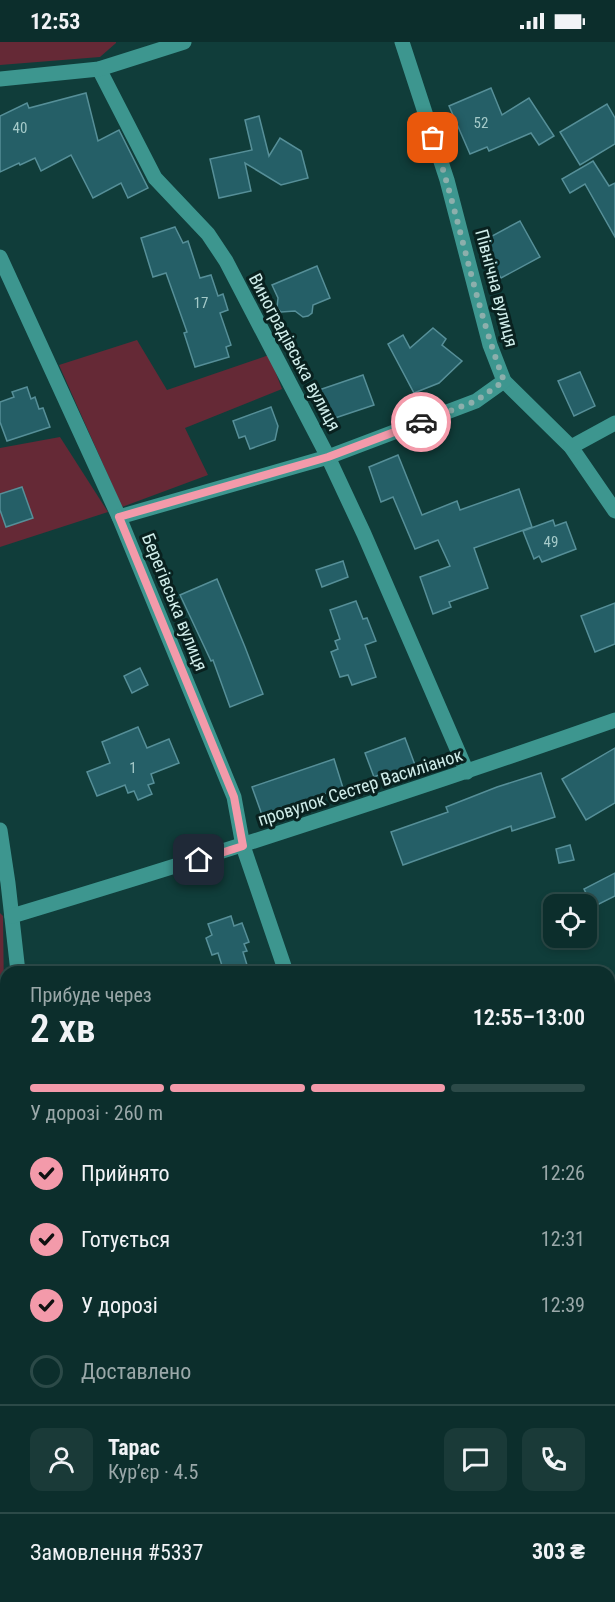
<!DOCTYPE html>
<html lang="uk">
<meta charset="utf-8">
<style>
body{margin:0;font-family:"Roboto Condensed",sans-serif;background:#1a3a38;color:#f1f3f6;height:100vh;display:flex;flex-direction:column;font-size:22px;white-space:nowrap}
*{box-sizing:border-box;margin:0}
p{font-size:20px;color:#9aa8a9}
.icon{flex:none;width:33px;height:33px;fill:none;stroke:currentColor;stroke-width:2;stroke-linecap:round;stroke-linejoin:round}
.map{position:relative;flex:1;overflow:hidden}
.side{position:absolute;left:0px;top:924px;width:615px;height:636px;display:flex;flex-direction:column;background:#0c2e2c;border-radius:18px 18px 0 0;box-shadow:0 3px 9px #0003,0 0 0 2px #2c4a48}
.side>*{flex:none}
.fabs{position:absolute;left:543px;top:852px;display:grid;gap:12px}
.fabs a{display:grid;place-items:center;width:54px;height:54px;border-radius:12px;background:#0c2e2c;box-shadow:0 3px 9px #0003,0 0 0 2px #2c4a48;font-size:30px}
.pin{position:absolute;display:grid;place-items:center;width:51px;height:51px;color:#fff;margin:-26px;border-radius:12px;box-shadow:0 3px 9px #0006}
.courier{position:absolute;display:grid;place-items:center;width:60px;height:60px;margin:-30px;border:4px solid #f39aaa;border-radius:50%;background:#fff;color:#222;box-shadow:0 2px 8px #0007}
.headline em{font-style:normal;font-weight:600}
.headline div{display:flex;flex-direction:column-reverse}
.headline{display:flex;align-items:center;justify-content:space-between;height:102px;padding:0 30px}
h1{font-size:39px;font-weight:600;line-height:45px}
.bar{display:grid;grid-template-columns:repeat(4,1fr);gap:9px 6px;align-content:center;height:72px;padding:0 30px}
.bar i{height:8px;border-radius:4px;background:#2c4a48}
.bar .active{background:#f39aaa}
.bar p{grid-column:span 4}
.line{display:flex;align-items:center;gap:15px;padding:0 30px;border-top:2px solid #2c4a48}
.line div{flex:1}
.round{display:grid;place-items:center;flex:none;width:63px;height:63px;border-radius:12px;background:#1a3a38}
ol{padding:0 30px;list-style:none}
li{display:flex;align-items:center;gap:18px;height:66px}
li p{margin-inline-start:auto}
li .icon{padding:6px;border-radius:50%;background:#f39aaa;color:#111;stroke-width:4}
li:last-child{color:#9aa8a9}
li i{width:33px;height:33px;border:3px solid #2c4a48;border-radius:50%}
.status{display:flex;justify-content:space-between;align-items:center;height:42px;padding:0 30px;background:#0c2e2c;direction:ltr}
.status svg{height:16px;fill:currentColor}
.map>svg:first-child{display:block}
</style>
<div class="status"><b>12:53</b><svg viewBox="0 0 49 12"><path d="M0 12V9h3v3zM5 12V6h3v6zM10 12V3h3v9zM15 12V0h3v12zM26 1h20v11H26zM47 4h2v5h-2z"/></svg></div>
<div class="map">
<svg width="615" height="1560" viewBox="0 0 615 1560">
<rect width="100%" height="100%" fill="#103d3a"/>
<g fill="#652936">
<polygon points="0,0 116,0 116,1 100,15 0,23"/>
<polygon points="137,298 167,348 269,313 282,347 185,386 208,433 122,465 59,323"/>
<polygon points="60,395 108,470 0,505 0,406"/>
<polygon points="0,871 3,874 4,954 0,952"/>
<polygon points="0,1284 6,1284 6,1554 313,1554 316,1560 27,1560 0,1556"/>
</g>
<g fill="#255f67" stroke="#568f98" stroke-width="1.5">
<polygon points="491,46 502,73 529,56 554,94 539,103 531,91 489,109 487,105 470,112 449,64"/>
<polygon points="86,51 98,99 119,88 148,146 128,156 121,141 93,156 71,113 41,129 35,116 20,123 19,121 0,130 0,74 27,61 29,66"/>
<polygon points="607,62 615,76 615,102 580,123 560,90"/>
<polygon points="259,74 269,114 280,96 301,109 308,136 281,143 245,121 251,149 219,156 210,117 252,108 245,78"/>
<polygon points="593,119 609,144 615,141 615,195 585,142 570,151 562,137"/>
<polygon points="520,179 540,215 501,236 481,200"/>
<polygon points="175,185 183,201 188,199 200,236 211,233 218,254 223,252 228,268 220,271 231,303 226,305 229,315 195,325 184,291 187,290 166,231 153,235 141,196"/>
<polygon points="317,224 330,256 313,263 312,271 308,274 303,275 295,269 281,270 277,266 278,256 272,243"/>
<polygon points="433,286 446,297 442,303 462,319 439,341 414,351 388,302 403,293 410,306"/>
<polygon points="580,330 595,364 574,374 558,339"/>
<polygon points="363,333 374,363 329,378 319,348"/>
<polygon points="27,345 31,357 35,355 39,367 43,366 50,385 7,399 0,380 0,360 14,355 12,350"/>
<polygon points="271,365 278,384 275,398 250,407 245,394 239,396 233,379"/>
<polygon points="398,413 422,473 457,459 460,468 519,447 532,485 474,506 488,546 449,560 451,565 433,572 420,535 450,524 438,498 415,507 393,455 381,460 369,425"/>
<polygon points="22,445 33,476 6,485 0,468 0,452"/>
<polygon points="553,478 555,484 566,480 576,507 542,520 539,514 534,517 523,489"/>
<polygon points="343,519 348,535 322,545 316,528"/>
<polygon points="217,537 245,605 263,652 230,665 213,618 211,619 180,553"/>
<polygon points="356,559 363,577 367,576 376,599 365,603 376,635 352,643 348,633 340,635 331,610 338,607 335,599 340,597 330,568"/>
<polygon points="615,561 615,602 595,610 581,574"/>
<polygon points="140,626 148,643 132,651 124,634"/>
<polygon points="138,685 147,706 169,697 179,721 151,732 154,741 148,743 152,752 138,758 134,749 128,751 125,743 97,754 87,730 110,721 102,700"/>
<polygon points="405,696 415,723 387,733 386,730 374,735 365,711"/>
<polygon points="615,706 615,761 586,778 562,737"/>
<polygon points="334,717 343,746 262,773 252,745"/>
<polygon points="541,731 555,775 512,789 511,784 403,823 391,790 448,770 446,765 497,745"/>
<polygon points="570,803 574,818 559,821 556,807"/>
<polygon points="615,831 615,854 593,865 584,847"/>
<polygon points="231,874 234,884 242,881 249,900 244,902 247,909 243,910 247,923 224,930 218,911 212,913 206,896 212,893 208,882"/>
</g>
<g fill="none" stroke-linecap="round" stroke-linejoin="round">
<g stroke="#3d968f" stroke-width="15">
<polyline points="402,0 447,138 490,303 504,339 571,405 615,469"/>
<polyline points="99,27 155,136 208,192 226,219 328,415 364,492 467,730"/>
<polyline points="0,37 99,27 184,0"/>
<polyline points="0,215 119,475 234,755 243,804 286,930"/>
<polyline points="571,405 615,381"/>
<polyline points="119,475 328,415 476,359 504,339"/>
<polyline points="0,788 8,841 18,930"/>
<path d="M12,874C215,813 416,748 615,678"/>
<polyline points="0,969 6,970"/>
<polyline points="0,1055 6,1023"/>
<polyline points="0,1267 6,1265"/>
<polyline points="322,1554 326,1560"/>
<polyline points="385,1560 395,1554"/>
</g>
</g>
<g fill="none" stroke-linecap="round" stroke-linejoin="round">
<path stroke="#8dafac" stroke-width="6" stroke-dasharray="0 10.8" d="M421,380L476,359L504,339C474,260 460,176 433,96"/>
<polyline stroke="#f39aaa" stroke-width="8" points="199,818 243,804 234,755 119,475 328,415 421,380"/>
</g>
<g text-anchor="middle" dominant-baseline="central" stroke-width="6" stroke-linejoin="round" paint-order="stroke">
<g font-size="15" fill="#a5cac9">
<text x="481" y="81">52</text>
<text x="20" y="86">40</text>
<text x="201" y="261">17</text>
<text x="551" y="500">49</text>
<text x="133" y="726">1</text>
</g>
<g font-size="18" fill="#d0edea" stroke="#09211f">
<text transform="translate(497 246) rotate(75)">Північна вулиця</text>
<text transform="translate(295 310) rotate(62)">Виноградівська вулиця</text>
<text transform="translate(175 560) rotate(68)">Берегівська вулиця</text>
<text transform="translate(360 745) rotate(-18)">провулок Сестер Василіанок</text>
</g>
</g>
</svg>
<div class="fabs">
<a><svg class="icon" aria-label="locate" viewBox="0 0 24 24"><circle cx="12" cy="12" r="6"/><path d="M12 2v4M12 18v4M2 12h4M18 12h4"/></svg></a>
</div>
<div class="pin" style="left:433px;top:96px;background:#ea580c"><svg class="icon" aria-label="bag" viewBox="0 0 24 24"><path d="M5 8h14l-1 12H6zM9 8a3 3 0 0 1 6 0"/></svg></div>
<div class="pin" style="left:199px;top:818px;background:#1f2937"><svg class="icon" aria-label="home" viewBox="0 0 24 24"><path d="M3 11l9-7 9 7M6 9v11h12V9"/></svg></div>
<div class="courier" style="left:421px;top:380px"><svg class="icon" aria-label="car" viewBox="0 0 24 24"><path d="M5 17H2v-5l4-1 3-4h7l3 4 3 1v5h-3M9 17h6M6 11h13"/><circle cx="7" cy="17" r="2"/><circle cx="17" cy="17" r="2"/></svg></div>
<section class="side">
<div class="headline"><div><h1>2 хв</h1><p>Прибуде через</p></div><em>12:55–13:00</em></div>
<div class="bar"><i class="active"></i><i class="active"></i><i class="active"></i><i></i><p>У дорозі · 260 m</p></div>
<ol>
<li><svg class="icon" aria-label="check" viewBox="0 0 24 24"><path d="M5 12l5 5 9-10"/></svg>Прийнято<p>12:26</p></li>
<li><svg class="icon" aria-label="check" viewBox="0 0 24 24"><path d="M5 12l5 5 9-10"/></svg>Готується<p>12:31</p></li>
<li><svg class="icon" aria-label="check" viewBox="0 0 24 24"><path d="M5 12l5 5 9-10"/></svg>У дорозі<p>12:39</p></li>
<li><i></i>Доставлено</li>
</ol>
<div class="line" style="height:108px"><a class="round"><svg class="icon" aria-label="person" viewBox="0 0 24 24"><circle cx="12" cy="8" r="4"/><path d="M4 21q1-7 8-7t8 7"/></svg></a><div><b>Тарас</b><p>Кур’єр · 4.5</p></div><a class="round"><svg class="icon" aria-label="chat" viewBox="0 0 24 24"><path d="M4 5h16v11H9l-5 4z"/></svg></a><a class="round"><svg class="icon" aria-label="phone" viewBox="0 0 24 24"><path d="M5 4h4l2 5-3 2q2 4 5 5l2-3 5 2v4C11 20 4 13 5 4z"/></svg></a></div>
<div class="line" style="height:78px"><div>Замовлення #5337</div><b>303 ₴</b></div>
</section>
</div>
